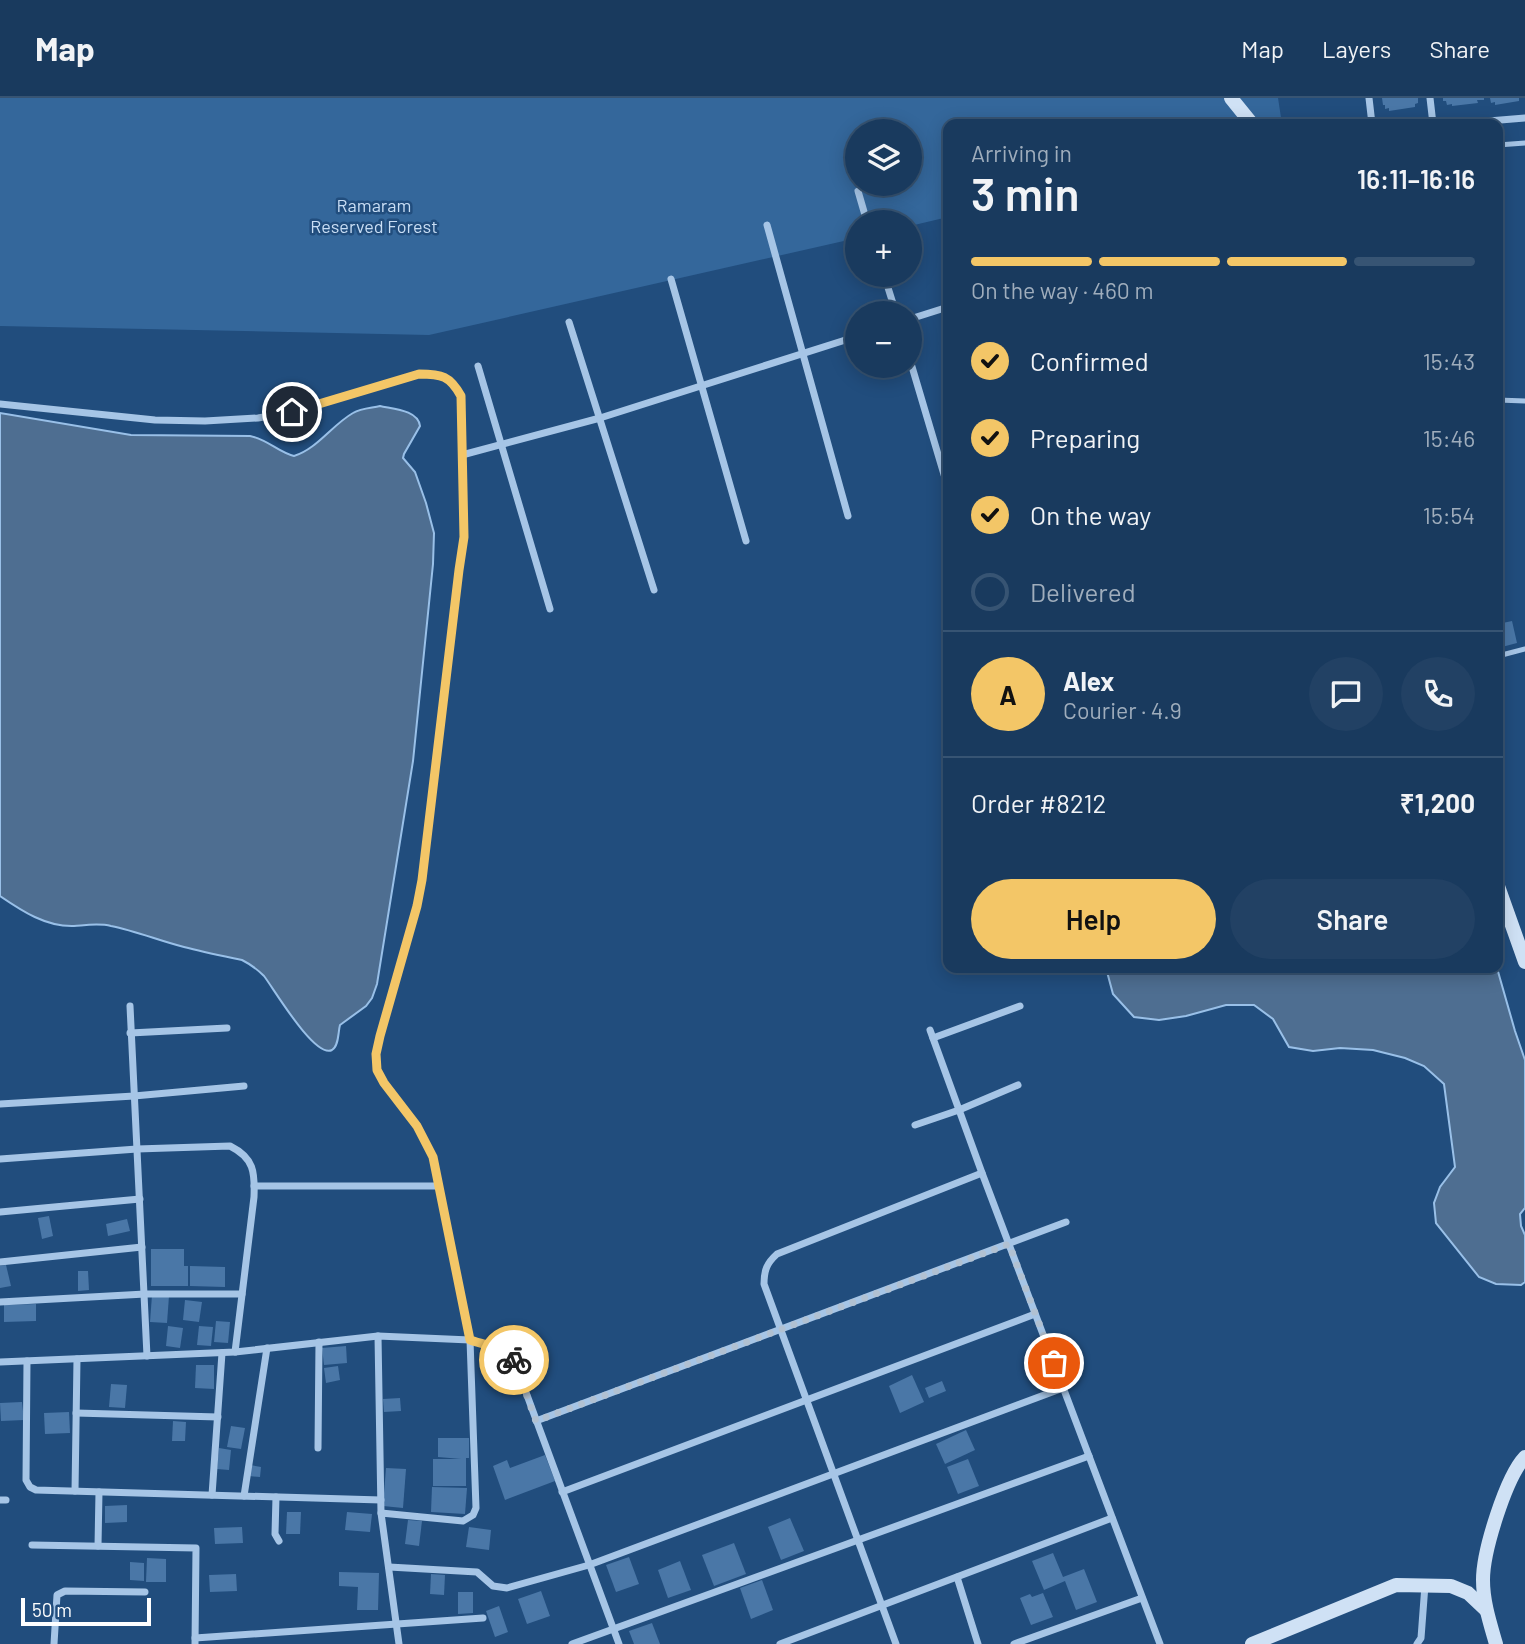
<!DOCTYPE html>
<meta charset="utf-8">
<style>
body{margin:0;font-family:Barlow,sans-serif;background:#224164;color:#f1f3f6;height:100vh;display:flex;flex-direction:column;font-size:26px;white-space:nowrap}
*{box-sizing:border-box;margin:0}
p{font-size:23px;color:#9fadbc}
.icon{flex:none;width:38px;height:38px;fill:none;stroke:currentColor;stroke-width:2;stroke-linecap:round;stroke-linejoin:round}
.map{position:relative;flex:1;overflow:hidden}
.sheet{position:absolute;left:943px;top:21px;width:560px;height:854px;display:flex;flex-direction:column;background:#193a5e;border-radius:14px;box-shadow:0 4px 18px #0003,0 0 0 2px #375473}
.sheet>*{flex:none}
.controls{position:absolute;left:845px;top:21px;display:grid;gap:14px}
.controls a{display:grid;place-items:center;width:77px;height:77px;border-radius:50%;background:#193a5e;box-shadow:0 4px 18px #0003,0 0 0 2px #375473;font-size:35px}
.scale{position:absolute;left:21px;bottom:18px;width:130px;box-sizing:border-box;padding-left:7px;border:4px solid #fff;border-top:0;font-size:19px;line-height:24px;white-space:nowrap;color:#fff;-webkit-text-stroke:5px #214d7d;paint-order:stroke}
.pin{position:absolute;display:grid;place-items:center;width:60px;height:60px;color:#fff;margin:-30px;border:4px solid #fff;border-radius:50%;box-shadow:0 2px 7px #0007}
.courier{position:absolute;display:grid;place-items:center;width:70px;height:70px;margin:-35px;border:5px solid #f3c667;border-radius:50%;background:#fff;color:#222;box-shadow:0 2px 9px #0007}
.summary em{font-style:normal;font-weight:600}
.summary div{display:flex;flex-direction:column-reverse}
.summary{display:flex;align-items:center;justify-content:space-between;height:119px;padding:0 28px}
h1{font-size:46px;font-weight:600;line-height:52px}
.bar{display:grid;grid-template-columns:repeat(4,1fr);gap:10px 7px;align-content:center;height:84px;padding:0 28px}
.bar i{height:9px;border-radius:5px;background:#375473}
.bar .current{background:#f3c667}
.bar p{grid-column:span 4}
.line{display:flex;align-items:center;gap:18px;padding:0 28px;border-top:2px solid #375473}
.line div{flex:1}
.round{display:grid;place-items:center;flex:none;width:74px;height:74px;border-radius:37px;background:#224164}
ol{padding:0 28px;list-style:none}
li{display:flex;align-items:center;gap:21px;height:77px}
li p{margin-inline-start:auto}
li .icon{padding:7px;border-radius:50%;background:#f3c667;color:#111;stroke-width:4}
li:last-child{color:#9fadbc}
li i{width:38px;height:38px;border:4px solid #375473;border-radius:50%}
.action{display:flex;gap:14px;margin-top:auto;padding:14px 28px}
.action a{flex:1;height:80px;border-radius:42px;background:#f3c667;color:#111;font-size:28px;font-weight:600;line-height:80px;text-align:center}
.action a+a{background:#224164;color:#f1f3f6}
header{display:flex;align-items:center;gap:42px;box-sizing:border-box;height:98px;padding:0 35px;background:#193a5e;border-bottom:2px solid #375473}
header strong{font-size:33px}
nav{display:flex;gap:38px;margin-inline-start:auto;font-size:24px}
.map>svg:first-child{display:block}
</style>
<header>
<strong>Map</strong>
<nav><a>Map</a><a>Layers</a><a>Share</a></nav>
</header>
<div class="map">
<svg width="1525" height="1546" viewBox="0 0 1525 1546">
<rect width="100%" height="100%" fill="#214d7d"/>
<path fill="#34679b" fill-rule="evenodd" d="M0,0H1278L1282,26H948V119L910,128V124H858L857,140L429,237L0,228ZM858,33H910V86H858Z"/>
<g fill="#4e6e91" stroke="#99c0e8" stroke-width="2">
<path d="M380,308C393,311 418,312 420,328L404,356L403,360L415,374L426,405L434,435L433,466L413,663L377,886L372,900L366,908L340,927C338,934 339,948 332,952C315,961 274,891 264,878C257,871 250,866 242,862C223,858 203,854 184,849C160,843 136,833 111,828C99,825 87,827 74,828C46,829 22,813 0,798V315L131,337L250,338C267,341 278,354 294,358C317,351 332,327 353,315C361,310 371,310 380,308Z"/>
<polygon points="1106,870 1497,870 1515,933 1525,962 1525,1110 1520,1116 1521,1128 1525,1137 1525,1184 1521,1187 1496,1186 1479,1179 1436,1125 1434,1105 1440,1089 1455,1069 1444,986 1424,968 1405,960 1373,952 1340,950 1313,953 1289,949 1273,921 1254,907 1226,907 1186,918 1159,922 1134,919 1113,896"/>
</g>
<g fill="#4a77a7">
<polygon points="1382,0 1418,0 1418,5 1415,6 1415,9 1389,13 1389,10 1385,11 1385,7 1383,7"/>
<polygon points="1443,0 1484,0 1484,2 1477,2 1478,5 1452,8 1452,6 1447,7 1446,3 1443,3"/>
<polygon points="1490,0 1519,0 1519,3 1495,7 1495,4 1491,5"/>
<polygon points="1512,523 1517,545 1498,550 1498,526"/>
<polygon points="49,1118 53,1138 42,1141 38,1120"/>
<polygon points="127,1121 130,1133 108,1138 106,1126"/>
<polygon points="151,1151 184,1151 184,1168 188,1168 188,1188 151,1188"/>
<polygon points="6,1167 11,1188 0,1190 0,1168"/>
<polygon points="190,1168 225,1169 225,1189 190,1188"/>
<polygon points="78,1173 88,1173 89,1192 78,1193"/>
<polygon points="152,1197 169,1198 167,1225 150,1224"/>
<polygon points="185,1202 202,1204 199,1224 183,1222"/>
<polygon points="36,1206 36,1223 4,1224 4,1207"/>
<polygon points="216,1223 230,1224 228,1245 214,1244"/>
<polygon points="168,1228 183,1230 180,1250 166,1248"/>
<polygon points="199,1228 213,1229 211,1248 197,1247"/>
<polygon points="346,1248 347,1265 324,1267 322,1250"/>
<polygon points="196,1267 214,1267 214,1291 195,1290"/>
<polygon points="338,1268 340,1282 326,1285 324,1270"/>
<polygon points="912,1277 924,1304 900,1315 889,1288"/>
<polygon points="942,1283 946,1293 929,1300 925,1290"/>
<polygon points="111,1286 127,1287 125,1310 109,1309"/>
<polygon points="400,1300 401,1313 384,1314 383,1301"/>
<polygon points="22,1304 24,1322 1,1323 0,1305"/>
<polygon points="69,1314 70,1335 45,1336 44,1315"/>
<polygon points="173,1323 186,1324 185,1343 172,1343"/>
<polygon points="231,1328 245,1330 241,1351 227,1349"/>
<polygon points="966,1332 975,1352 945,1366 936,1346"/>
<polygon points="438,1340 469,1340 469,1360 466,1360 466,1388 433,1388 433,1361 461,1361 438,1359"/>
<polygon points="219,1350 231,1352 229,1372 217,1371"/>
<polygon points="545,1357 555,1383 505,1402 493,1368 507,1362 510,1370"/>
<polygon points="968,1361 979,1388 958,1396 947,1369"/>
<polygon points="250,1367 261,1369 260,1379 249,1378"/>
<polygon points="386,1370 406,1371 403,1410 383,1408"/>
<polygon points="432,1389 467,1390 465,1416 431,1414"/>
<polygon points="127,1407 127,1424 105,1425 105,1408"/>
<polygon points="287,1414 301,1414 300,1436 286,1436"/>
<polygon points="347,1414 372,1416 370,1434 345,1432"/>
<polygon points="790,1420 804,1453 781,1462 768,1429"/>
<polygon points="408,1422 422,1423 419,1448 405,1446"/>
<polygon points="242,1429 243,1445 215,1446 214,1430"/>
<polygon points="469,1429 491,1432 489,1452 466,1449"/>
<polygon points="734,1445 746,1476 714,1488 702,1457"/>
<polygon points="1053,1455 1063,1479 1084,1471 1097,1504 1076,1512 1065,1483 1044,1492 1032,1463"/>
<polygon points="629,1459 639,1486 616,1494 606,1467"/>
<polygon points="147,1460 166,1461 166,1484 146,1484"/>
<polygon points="680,1463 691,1492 668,1500 658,1472"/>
<polygon points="130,1464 144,1465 144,1483 130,1482"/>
<polygon points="339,1474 379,1475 378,1512 357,1512 358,1489 339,1488"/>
<polygon points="236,1476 237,1493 210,1494 209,1477"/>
<polygon points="431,1476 445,1477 444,1497 430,1496"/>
<polygon points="762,1482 773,1512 751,1521 740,1490"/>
<polygon points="541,1493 550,1518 527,1526 518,1501"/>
<polygon points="458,1494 473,1494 473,1515 458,1516"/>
<polygon points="1043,1495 1053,1519 1031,1527 1020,1500 1030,1496 1032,1499"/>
<polygon points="499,1508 508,1534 495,1539 486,1513"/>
<polygon points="652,1525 660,1546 634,1546 629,1533"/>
</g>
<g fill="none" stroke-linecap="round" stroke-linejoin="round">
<g stroke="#a6c5e6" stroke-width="5">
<polyline points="1498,47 1525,45"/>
<polyline points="1498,302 1525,303"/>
<polyline points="1498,558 1525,551"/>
</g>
<g stroke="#a6c5e6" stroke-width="7">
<polyline points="1369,0 1372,26"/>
<polyline points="1430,0 1433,26"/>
<polyline points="1452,26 1525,20"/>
<polyline points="858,93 867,124"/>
<polyline points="767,127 848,418"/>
<polyline points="884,177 896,215"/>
<polyline points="671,181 746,443"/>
<polyline points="910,221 948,209"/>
<polyline points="569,224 654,492"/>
<polyline points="910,262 948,390"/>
<polyline points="478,268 550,511"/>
<path d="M0,306L155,322L205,323L258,320L292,314L420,276C442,276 450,278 461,298L464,439L459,472L422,782L417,808L380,938L376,956L377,972L384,985L417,1028L433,1059L470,1242L476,1410L473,1417L463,1423L381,1415"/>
<polyline points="462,357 600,320 858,238"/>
<polyline points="130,908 147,1258"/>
<polyline points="930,932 982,1075 1160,1546"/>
<polyline points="130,935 227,930"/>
<polyline points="933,940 1020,908"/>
<polyline points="0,1006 134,998 244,988"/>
<polyline points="915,1027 959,1012 1018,987"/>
<path d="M0,1061L137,1051L230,1048C254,1060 255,1074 254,1099L235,1254"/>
<polyline points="254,1088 439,1088"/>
<polyline points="0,1114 140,1101"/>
<polyline points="0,1164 142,1149"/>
<polyline points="0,1204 145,1196 242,1196"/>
<polyline points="378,1238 381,1415 399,1546"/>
<polyline points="27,1263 26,1382 30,1389 36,1392 381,1402"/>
<polyline points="0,1264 235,1254 378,1238 470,1242 501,1252 508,1256 514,1262 619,1546"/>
<polyline points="76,1315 218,1319"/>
<polyline points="536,1323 1066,1124"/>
<polyline points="318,1350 319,1244"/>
<polyline points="75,1393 77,1261"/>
<polyline points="562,1394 1035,1216"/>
<polyline points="212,1397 222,1255"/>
<polyline points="244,1398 267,1250"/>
<polyline points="276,1399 275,1436 279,1443"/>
<polyline points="0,1402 6,1402"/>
<polyline points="32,1447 196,1450 195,1546"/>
<polyline points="98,1448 99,1394"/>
<polyline points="389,1469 477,1474 493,1488 507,1490 589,1467 1063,1290"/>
<polyline points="957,1479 978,1546"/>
<polyline points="195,1540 483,1520"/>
<polyline points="54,1546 57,1497 65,1493 145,1494"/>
<polyline points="572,1546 1089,1358"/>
<polyline points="780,1546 1112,1420"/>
<path d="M896,1546L764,1186C764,1172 767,1165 777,1156L982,1075"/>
<polyline points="1014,1546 1142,1500"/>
<polyline points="1417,1546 1421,1540 1425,1487"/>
</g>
<g stroke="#cfe1f5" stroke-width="14">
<polyline points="1231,0 1252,26"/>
<polyline points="1498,788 1525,864"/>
<polyline points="1252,1546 1396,1487 1451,1488 1468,1495 1486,1512"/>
<path d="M1496,1546C1490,1525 1483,1504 1483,1482C1483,1453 1506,1379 1525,1359"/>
</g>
</g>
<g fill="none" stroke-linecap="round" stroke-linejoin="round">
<polyline stroke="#b1c1d2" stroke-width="7" stroke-dasharray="0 12.6" points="514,1262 536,1323 1009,1146 1054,1265"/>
<path stroke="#f3c667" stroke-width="9" d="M292,314L419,276C442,276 450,278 461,298L464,439L459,472L422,782L417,808L380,938L376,956L377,972L384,985L417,1028L433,1059L470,1242C485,1247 503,1249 514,1262"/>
</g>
<g text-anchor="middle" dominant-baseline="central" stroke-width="5" stroke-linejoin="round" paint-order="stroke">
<g font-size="18" fill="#c9def5" stroke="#214d7d">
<text x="374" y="107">Ramaram<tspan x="374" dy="21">Reserved Forest</tspan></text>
</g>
</g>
</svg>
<div class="controls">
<a><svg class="icon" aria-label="layers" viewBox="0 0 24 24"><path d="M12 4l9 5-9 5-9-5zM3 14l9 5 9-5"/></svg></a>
<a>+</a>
<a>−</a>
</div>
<div class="scale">50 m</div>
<div class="pin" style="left:1054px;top:1265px;background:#ea580c"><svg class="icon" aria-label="bag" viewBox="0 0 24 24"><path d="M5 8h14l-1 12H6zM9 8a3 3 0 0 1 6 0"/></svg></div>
<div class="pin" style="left:292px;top:314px;background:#1f2937"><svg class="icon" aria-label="home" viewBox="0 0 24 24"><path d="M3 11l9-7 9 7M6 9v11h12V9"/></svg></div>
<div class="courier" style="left:514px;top:1262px"><svg class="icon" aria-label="bike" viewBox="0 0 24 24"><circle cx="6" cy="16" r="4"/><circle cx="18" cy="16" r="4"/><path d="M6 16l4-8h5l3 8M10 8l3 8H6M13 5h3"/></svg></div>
<section class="sheet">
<div class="summary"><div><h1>3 min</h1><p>Arriving in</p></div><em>16:11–16:16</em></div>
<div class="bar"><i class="current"></i><i class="current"></i><i class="current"></i><i></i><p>On the way · 460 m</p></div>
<ol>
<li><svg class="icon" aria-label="check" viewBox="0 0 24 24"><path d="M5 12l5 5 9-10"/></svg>Confirmed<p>15:43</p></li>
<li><svg class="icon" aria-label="check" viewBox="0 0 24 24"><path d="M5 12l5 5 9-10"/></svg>Preparing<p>15:46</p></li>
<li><svg class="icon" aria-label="check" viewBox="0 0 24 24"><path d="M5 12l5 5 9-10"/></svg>On the way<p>15:54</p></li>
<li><i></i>Delivered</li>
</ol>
<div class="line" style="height:126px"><b class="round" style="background:#f3c667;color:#111">A</b><div><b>Alex</b><p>Courier · 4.9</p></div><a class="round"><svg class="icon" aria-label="chat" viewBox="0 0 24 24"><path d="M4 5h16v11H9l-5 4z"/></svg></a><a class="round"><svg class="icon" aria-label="phone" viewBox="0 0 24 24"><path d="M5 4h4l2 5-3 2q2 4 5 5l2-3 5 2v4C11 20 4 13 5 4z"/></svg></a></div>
<div class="line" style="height:91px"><div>Order #8212</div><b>₹1,200</b></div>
<div class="action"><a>Help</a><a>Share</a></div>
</section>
</div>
